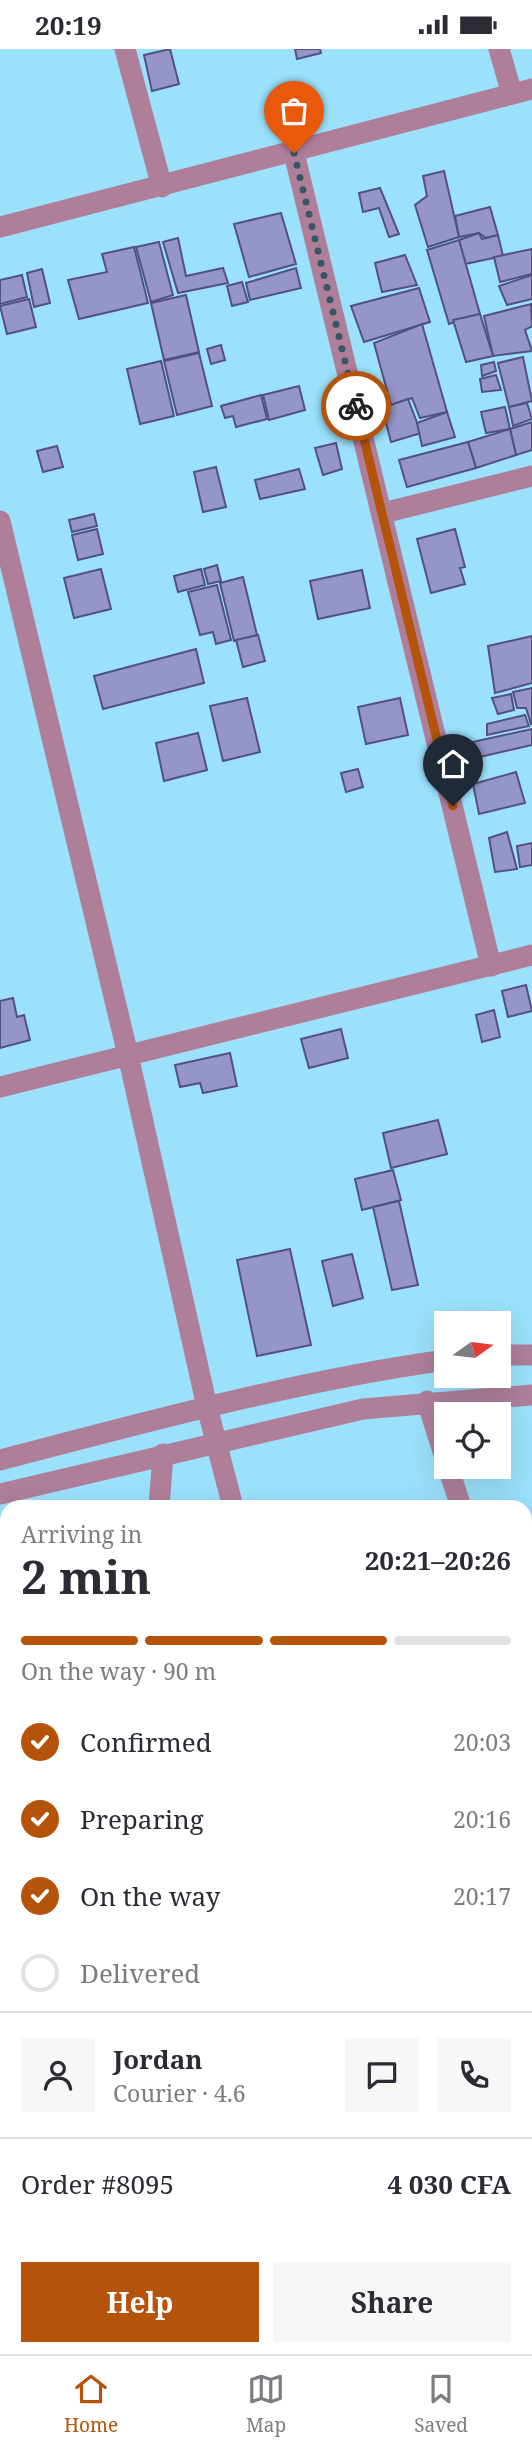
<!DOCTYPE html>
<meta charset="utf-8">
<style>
body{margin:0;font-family:"Noto Serif",serif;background:#f7f7f7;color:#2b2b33;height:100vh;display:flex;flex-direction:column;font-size:26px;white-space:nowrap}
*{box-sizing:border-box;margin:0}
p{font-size:23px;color:#7c7c81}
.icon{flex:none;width:38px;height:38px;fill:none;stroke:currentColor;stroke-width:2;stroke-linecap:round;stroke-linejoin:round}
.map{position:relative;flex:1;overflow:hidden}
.sheet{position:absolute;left:0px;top:1451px;width:532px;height:856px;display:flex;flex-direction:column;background:#fff;border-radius:21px 21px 0 0;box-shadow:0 7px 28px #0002}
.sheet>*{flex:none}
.needle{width:46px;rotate:76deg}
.fabs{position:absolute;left:434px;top:1262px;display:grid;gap:14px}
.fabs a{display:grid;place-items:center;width:77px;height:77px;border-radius:0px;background:#fff;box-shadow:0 7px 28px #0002;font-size:35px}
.pin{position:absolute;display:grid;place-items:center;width:60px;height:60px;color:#fff;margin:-72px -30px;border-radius:50% 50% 50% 0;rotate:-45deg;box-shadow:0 0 7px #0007}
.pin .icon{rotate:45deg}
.courier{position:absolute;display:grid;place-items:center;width:70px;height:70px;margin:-35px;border:5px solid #b45309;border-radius:50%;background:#fff;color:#222;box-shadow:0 2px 9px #0007}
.head em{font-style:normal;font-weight:700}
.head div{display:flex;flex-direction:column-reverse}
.head{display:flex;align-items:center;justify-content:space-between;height:119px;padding:0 21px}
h1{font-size:46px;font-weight:700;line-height:52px}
.bar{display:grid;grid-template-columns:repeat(4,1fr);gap:10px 7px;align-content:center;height:84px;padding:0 21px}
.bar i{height:9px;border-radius:5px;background:#e1e1e2}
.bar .active{background:#b45309}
.bar p{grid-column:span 4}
.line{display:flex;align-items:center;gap:18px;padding:0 21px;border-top:2px solid #e1e1e2}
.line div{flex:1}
.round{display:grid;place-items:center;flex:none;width:74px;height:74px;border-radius:0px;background:#f7f7f7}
ol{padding:0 21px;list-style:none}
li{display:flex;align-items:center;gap:21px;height:77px}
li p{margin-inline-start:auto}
li .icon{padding:7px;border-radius:50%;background:#b45309;color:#fff;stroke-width:4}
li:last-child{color:#7c7c81}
li i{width:38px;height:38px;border:4px solid #e1e1e2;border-radius:50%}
.button{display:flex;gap:14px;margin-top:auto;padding:14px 21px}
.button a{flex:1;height:80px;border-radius:0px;background:#b45309;color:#fff;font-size:28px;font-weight:700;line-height:80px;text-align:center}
.button a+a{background:#f7f7f7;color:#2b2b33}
.status{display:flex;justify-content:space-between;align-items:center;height:49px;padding:0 35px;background:#fff;direction:ltr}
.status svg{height:19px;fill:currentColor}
.menu{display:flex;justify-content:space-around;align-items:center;height:98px;border-top:2px solid #e1e1e2;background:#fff;font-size:19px;color:#7c7c81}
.menu a{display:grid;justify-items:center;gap:4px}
.menu .active{color:#b45309}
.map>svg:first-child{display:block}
</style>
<div class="status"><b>20:19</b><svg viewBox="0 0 49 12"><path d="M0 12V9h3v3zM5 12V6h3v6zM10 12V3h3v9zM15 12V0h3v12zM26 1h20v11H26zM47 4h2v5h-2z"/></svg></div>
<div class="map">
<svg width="532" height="2305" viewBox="0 0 532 2305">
<rect width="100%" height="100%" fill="#9be1fc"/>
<g fill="#9595cb" stroke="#525181" stroke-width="2">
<polygon points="170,0 179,35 152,42 144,6"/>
<polygon points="295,0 320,0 321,4 297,10"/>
<polygon points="444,122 459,188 428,198 415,156 427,147 423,127"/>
<polygon points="380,139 399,185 389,188 379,159 363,163 359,144"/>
<polygon points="490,158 498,186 486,189 479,184 459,188 455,167"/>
<polygon points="281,164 296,215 249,228 234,175"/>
<polygon points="479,184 482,190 498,186 503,207 465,215 459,191"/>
<polygon points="178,189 186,227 223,219 228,234 178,244 163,193"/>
<polygon points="459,191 480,265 449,275 427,201"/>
<polygon points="159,193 173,246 151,253 136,198"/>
<polygon points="134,198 148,254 79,270 68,231 107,223 102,205"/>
<polygon points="532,200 532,225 500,233 494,208"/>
<polygon points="405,206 417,236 382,243 375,214"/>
<polygon points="296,219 301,239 250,251 246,234"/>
<polygon points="42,220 50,254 34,258 27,224"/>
<polygon points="22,226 27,248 0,255 0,231"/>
<polygon points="532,226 532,250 507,256 499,237"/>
<polygon points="242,233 248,253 232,257 227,237"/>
<polygon points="419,239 430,273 364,293 351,257"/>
<polygon points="186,246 199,303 164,311 151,254"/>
<polygon points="29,250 36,278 7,285 0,257"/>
<polygon points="531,255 532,277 525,281 532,302 493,307 484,267"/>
<polygon points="480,265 493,307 466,313 453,271"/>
<polygon points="422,275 447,363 420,369 412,349 391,356 374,294"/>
<polygon points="221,296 225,311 211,315 207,300"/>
<polygon points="199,304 212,357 177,366 164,312"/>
<polygon points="523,308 532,352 509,358 498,314"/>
<polygon points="161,312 174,367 140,375 127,320"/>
<polygon points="494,313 496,322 482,327 481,316"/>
<polygon points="496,326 501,341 482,343 480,330"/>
<polygon points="299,337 305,361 269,371 263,346"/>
<polygon points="261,346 267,370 236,378 233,367 225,369 221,357"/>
<polygon points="408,350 421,384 391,393 382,359"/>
<polygon points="527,354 532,370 513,377 509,358"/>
<polygon points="505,358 510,380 486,384 481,363"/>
<polygon points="447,363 455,388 422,397 417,374"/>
<polygon points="532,373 532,401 516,406 510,380"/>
<polygon points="510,380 516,406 476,419 468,393"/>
<polygon points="468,393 476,419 407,438 399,411"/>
<polygon points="336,394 342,420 323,426 315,399"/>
<polygon points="57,397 63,418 43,423 37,402"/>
<polygon points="216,418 226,458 203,463 194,423"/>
<polygon points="299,420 305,440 260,450 255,431"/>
<polygon points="94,465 97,477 72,483 69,471"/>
<polygon points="97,480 103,505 78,511 72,486"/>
<polygon points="455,480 465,518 460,519 465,535 431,544 417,490"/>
<polygon points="217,516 221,532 208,535 204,520"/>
<polygon points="101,520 111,560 74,569 64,529"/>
<polygon points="201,520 205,536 178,543 174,527"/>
<polygon points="362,521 370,559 318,570 310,532"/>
<polygon points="243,528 257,586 234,592 220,534"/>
<polygon points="217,536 231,591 216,595 213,583 200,586 188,543"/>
<polygon points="258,586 265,612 243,618 236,591"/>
<polygon points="532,587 532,634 495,644 488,597"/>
<polygon points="196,600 204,634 103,660 94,627"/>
<polygon points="532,639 532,675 531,675 526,659 517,659 513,643"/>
<polygon points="511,645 514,661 498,665 492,649"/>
<polygon points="247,649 260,703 223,712 210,657"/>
<polygon points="400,649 408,686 366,695 358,658"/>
<polygon points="525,666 529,677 487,686 487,675"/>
<polygon points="532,680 532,696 471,710 468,694"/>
<polygon points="198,684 207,721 164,732 156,694"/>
<polygon points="358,720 363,738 346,743 341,724"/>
<polygon points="516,723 525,754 479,765 473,735"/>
<polygon points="507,783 517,820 495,823 489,789"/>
<polygon points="532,794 532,816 520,818 517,797"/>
<polygon points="526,936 532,962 508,968 502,942"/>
<polygon points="13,949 17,968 24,966 30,991 0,999 0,952"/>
<polygon points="494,961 500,988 482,993 476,966"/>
<polygon points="341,980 348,1009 309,1019 301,990"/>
<polygon points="230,1004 237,1037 203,1044 200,1034 180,1038 175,1016"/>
<polygon points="438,1071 447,1105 391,1119 383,1084"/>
<polygon points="393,1121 401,1151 362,1161 355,1130"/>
<polygon points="399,1152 418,1236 392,1241 373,1158"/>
<polygon points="290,1200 311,1296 257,1307 237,1211"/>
<polygon points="352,1205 363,1249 333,1257 322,1212"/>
</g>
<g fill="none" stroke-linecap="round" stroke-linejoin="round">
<g stroke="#af7f9a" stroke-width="21">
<polyline points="125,0 162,138"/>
<polyline points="499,0 512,45"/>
<polyline points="294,104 491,917"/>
<polyline points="0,178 532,40"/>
<polyline points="383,464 532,427"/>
<polyline points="0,472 128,1006 207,1358 233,1458"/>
<polyline points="0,1038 532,906"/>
<polyline points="499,1306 532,1306"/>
<polyline points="427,1352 446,1412"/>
<path d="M0,1411C147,1373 295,1332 446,1311"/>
<polyline points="448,1418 461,1458"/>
<polyline points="0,1445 363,1360 532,1346"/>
<polyline points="159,1458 163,1405"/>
<polyline points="525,2094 532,2092"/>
<polyline points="0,2227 7,2225"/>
<polyline points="450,2300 452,2305"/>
</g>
</g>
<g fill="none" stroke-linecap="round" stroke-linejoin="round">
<polyline stroke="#365866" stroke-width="7" stroke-dasharray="0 12.6" points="294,104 356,357"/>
<polyline stroke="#b45309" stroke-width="9" points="356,357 453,757"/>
</g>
</svg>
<div class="fabs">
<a><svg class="needle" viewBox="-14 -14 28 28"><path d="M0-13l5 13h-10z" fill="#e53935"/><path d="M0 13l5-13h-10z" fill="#7c7c81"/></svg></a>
<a><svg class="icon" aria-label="locate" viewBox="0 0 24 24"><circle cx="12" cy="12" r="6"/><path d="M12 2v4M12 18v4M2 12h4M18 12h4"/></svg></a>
</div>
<div class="pin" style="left:294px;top:104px;background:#ea580c"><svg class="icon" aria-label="bag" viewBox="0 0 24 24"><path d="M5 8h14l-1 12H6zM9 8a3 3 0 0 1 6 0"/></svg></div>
<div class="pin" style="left:453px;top:757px;background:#1f2937"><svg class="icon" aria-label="home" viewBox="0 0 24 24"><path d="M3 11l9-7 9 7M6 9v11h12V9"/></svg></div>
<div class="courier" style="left:356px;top:357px"><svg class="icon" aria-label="bike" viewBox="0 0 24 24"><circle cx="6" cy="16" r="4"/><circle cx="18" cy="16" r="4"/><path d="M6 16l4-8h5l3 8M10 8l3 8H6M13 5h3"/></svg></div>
<section class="sheet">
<div class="head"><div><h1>2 min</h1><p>Arriving in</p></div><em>20:21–20:26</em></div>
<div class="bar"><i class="active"></i><i class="active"></i><i class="active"></i><i></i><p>On the way · 90 m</p></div>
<ol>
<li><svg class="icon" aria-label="check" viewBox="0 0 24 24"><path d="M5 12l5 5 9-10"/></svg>Confirmed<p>20:03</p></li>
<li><svg class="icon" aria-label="check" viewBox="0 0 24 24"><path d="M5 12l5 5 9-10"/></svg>Preparing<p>20:16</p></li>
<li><svg class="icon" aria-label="check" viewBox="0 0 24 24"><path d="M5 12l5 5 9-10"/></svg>On the way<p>20:17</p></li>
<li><i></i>Delivered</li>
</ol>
<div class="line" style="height:126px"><a class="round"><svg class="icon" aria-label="person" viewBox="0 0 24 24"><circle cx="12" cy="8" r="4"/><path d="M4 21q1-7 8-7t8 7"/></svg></a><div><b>Jordan</b><p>Courier · 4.6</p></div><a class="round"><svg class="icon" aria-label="chat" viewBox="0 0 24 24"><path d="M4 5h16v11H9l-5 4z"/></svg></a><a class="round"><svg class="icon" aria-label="phone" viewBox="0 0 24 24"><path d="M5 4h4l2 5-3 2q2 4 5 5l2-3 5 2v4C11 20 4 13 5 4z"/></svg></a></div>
<div class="line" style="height:91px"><div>Order #8095</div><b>4 030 CFA</b></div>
<div class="button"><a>Help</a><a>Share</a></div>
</section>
</div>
<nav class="menu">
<a class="active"><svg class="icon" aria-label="home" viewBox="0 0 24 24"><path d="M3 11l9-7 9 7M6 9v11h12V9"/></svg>Home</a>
<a><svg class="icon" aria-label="map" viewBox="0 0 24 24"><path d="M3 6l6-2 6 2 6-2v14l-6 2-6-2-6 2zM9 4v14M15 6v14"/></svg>Map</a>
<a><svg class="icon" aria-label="saved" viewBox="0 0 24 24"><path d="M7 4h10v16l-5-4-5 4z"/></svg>Saved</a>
</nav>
